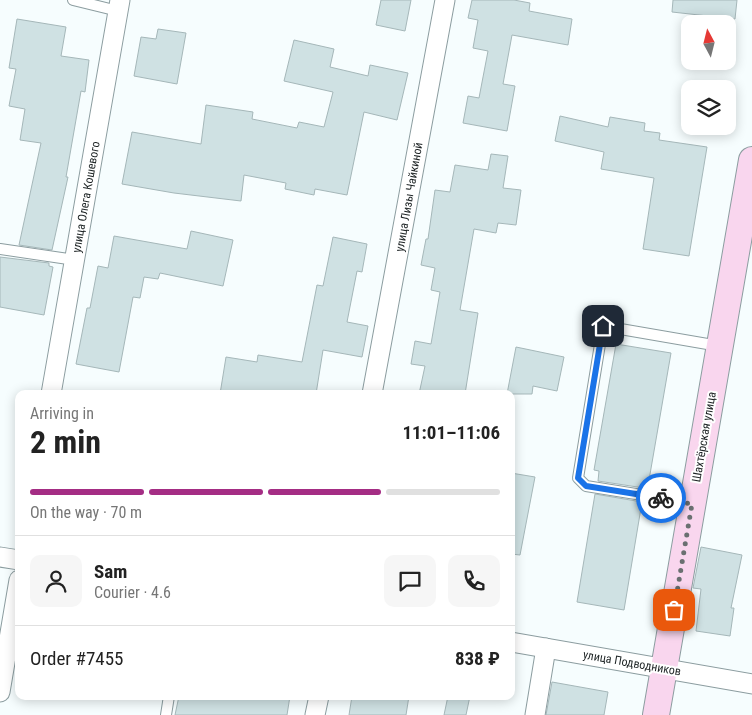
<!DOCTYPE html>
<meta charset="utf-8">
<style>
body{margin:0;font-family:"Roboto Condensed",sans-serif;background:#f6f6f6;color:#222;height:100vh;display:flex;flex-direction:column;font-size:19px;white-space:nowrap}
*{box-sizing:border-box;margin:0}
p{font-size:16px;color:#767676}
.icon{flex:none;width:28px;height:28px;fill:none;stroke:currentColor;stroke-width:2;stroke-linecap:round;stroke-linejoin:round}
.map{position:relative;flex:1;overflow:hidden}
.drawer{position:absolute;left:15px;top:390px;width:500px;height:310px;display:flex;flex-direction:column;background:#fff;border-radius:10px;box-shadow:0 2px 12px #0003}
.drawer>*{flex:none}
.needle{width:32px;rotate:353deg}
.controls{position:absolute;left:681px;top:15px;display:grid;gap:10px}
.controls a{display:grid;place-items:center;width:55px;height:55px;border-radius:10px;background:#fff;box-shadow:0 2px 12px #0003;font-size:25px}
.pin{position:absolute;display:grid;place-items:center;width:42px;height:42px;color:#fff;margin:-21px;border-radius:10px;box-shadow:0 2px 8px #0006}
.courier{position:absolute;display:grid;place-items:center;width:50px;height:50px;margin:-25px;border:4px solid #1a73e8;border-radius:50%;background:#fff;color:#222;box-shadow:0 1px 6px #0007}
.summary em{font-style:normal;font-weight:700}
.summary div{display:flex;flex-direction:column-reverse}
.summary{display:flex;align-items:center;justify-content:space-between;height:85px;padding:0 15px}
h1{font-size:32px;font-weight:700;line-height:38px}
.bar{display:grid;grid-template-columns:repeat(4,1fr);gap:8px 5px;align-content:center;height:60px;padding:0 15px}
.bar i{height:6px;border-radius:4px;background:#e0e0e0}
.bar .active{background:#a42d84}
.bar p{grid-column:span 4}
.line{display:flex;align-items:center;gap:12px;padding:0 15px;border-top:1px solid #e0e0e0}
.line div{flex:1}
.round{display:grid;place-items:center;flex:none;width:52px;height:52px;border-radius:10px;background:#f6f6f6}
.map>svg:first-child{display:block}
</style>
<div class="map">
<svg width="752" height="715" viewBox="0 0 752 715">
<rect width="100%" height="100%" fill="#f6fdfe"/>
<g fill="#cfe1e3" stroke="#a5b7b9">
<polygon points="381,0 411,0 405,31 376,25"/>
<polygon points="472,0 514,0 530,3 529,11 572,19 568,45 512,35 503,84 515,86 507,131 463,123 468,96 479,98 488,51 473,48 478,20 468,18"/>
<polygon points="673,0 737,0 735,19 672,12"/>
<polygon points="17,19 66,27 61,56 89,60 85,92 81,91 66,177 68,177 52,250 19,245 41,143 20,140 25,109 9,106 16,69 9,68"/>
<polygon points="158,29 186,33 177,84 134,76 141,37 156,39"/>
<polygon points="294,40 334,49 330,67 368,76 370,65 408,73 397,120 364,112 347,195 315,189 314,195 285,189 286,183 244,175 241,201 174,193 122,184 132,132 201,144 206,105 253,112 252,119 297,128 299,122 324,127 333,92 284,81"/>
<polygon points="560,116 608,127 610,117 645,123 644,131 660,133 659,140 707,147 689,256 643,249 654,178 601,169 604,152 555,141"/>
<polygon points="491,154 508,156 503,188 521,190 516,225 498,223 496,233 474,229 460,310 478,313 465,394 419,394 425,366 411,364 415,341 431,344 440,292 431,290 435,268 421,265 426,239 428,239 435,190 450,192 455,165 488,170"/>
<polygon points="191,231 233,240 223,286 160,273 158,279 144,277 140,298 133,297 119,372 76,364 87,308 90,308 98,266 108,268 114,236 187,249"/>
<polygon points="333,237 367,244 362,272 357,271 347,322 368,326 362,357 323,350 316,394 220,394 226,357 257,362 258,355 302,362 317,285 323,286"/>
<polygon points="0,257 49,263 49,266 53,267 44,315 0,307"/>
<polygon points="616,344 671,353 649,480 646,479 644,488 598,481 599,471 594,470"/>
<polygon points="516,347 564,357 557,391 533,386 532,394 507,394"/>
<polygon points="511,473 535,477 520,555 511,554"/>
<polygon points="595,494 642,502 624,610 577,602"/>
<polygon points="701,547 742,555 731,608 734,608 730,636 696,631 701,589 693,588"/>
<polygon points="552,682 608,692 604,715 546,715"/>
<polygon points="179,696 290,696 287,715 175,715"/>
<polygon points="352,696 409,696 406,715 349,715"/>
<polygon points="448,696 470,696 466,715 444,715"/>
</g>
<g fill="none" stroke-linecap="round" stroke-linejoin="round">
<defs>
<g id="service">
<polyline points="73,0 118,11"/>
<polyline points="0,249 75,260"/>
<polyline points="692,503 586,486 578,478 603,326 719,346"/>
<polyline points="166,715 169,696"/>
</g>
<g id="minor">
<polyline points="51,394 120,0"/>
<polyline points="372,394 445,0"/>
<polyline points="0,557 19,560"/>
<polyline points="511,642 752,684"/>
<polyline points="0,692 19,580"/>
<polyline points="315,715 319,696"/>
<polyline points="535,715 546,648"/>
</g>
<polyline id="secondary" points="656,715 752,160"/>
</defs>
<use href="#service" stroke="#8c9da0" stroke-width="12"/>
<use href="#minor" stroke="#8c9da0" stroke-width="21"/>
<use href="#secondary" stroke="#8c9da0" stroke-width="28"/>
<use href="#service" stroke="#fff" stroke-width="10"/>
<use href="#minor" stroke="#fff" stroke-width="19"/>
<use href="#secondary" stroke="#f9d6ee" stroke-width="26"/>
</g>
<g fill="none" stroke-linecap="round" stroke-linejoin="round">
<polyline stroke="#6a7071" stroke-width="5" stroke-dasharray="0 9" points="661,498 692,504 674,610"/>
<polyline stroke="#1a73e8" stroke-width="6" points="603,326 578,478 586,486 661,498"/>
</g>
<g text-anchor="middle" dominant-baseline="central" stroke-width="4" stroke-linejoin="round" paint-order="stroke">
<g font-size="12" fill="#1e2425" stroke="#fff">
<text transform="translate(86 197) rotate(-80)">улица Олега Кошевого</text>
<text transform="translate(409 197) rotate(-80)">улица Лизы Чайкиной</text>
<text transform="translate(704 437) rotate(-80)">Шахтёрская улица</text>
<text transform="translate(632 663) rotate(10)">улица Подводников</text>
</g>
</g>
</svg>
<div class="controls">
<a><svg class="needle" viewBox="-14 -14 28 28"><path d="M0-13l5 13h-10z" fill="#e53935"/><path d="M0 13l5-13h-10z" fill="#767676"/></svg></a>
<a><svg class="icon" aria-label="layers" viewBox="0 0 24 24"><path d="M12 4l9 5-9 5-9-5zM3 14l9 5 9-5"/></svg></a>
</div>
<div class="pin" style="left:674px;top:610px;background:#ea580c"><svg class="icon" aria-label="bag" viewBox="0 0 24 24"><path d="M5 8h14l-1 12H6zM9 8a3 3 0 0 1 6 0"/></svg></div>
<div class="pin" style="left:603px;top:326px;background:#1f2937"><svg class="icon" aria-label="home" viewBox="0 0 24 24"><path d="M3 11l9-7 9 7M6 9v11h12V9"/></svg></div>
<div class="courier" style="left:661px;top:498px"><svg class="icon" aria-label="bike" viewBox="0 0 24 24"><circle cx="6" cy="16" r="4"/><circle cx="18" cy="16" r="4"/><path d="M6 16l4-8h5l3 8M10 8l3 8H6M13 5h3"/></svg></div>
<section class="drawer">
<div class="summary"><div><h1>2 min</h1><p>Arriving in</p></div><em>11:01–11:06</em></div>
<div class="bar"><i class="active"></i><i class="active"></i><i class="active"></i><i></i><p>On the way · 70 m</p></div>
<div class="line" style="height:90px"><a class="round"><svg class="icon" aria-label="person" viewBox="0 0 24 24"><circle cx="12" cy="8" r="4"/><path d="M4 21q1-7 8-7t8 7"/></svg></a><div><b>Sam</b><p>Courier · 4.6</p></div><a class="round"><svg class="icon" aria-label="chat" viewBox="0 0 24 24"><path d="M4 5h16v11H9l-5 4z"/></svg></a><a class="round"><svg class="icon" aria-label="phone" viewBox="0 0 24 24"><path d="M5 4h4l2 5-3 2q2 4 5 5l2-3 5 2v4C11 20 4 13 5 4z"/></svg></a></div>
<div class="line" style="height:65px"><div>Order #7455</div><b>838 ₽</b></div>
</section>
</div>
